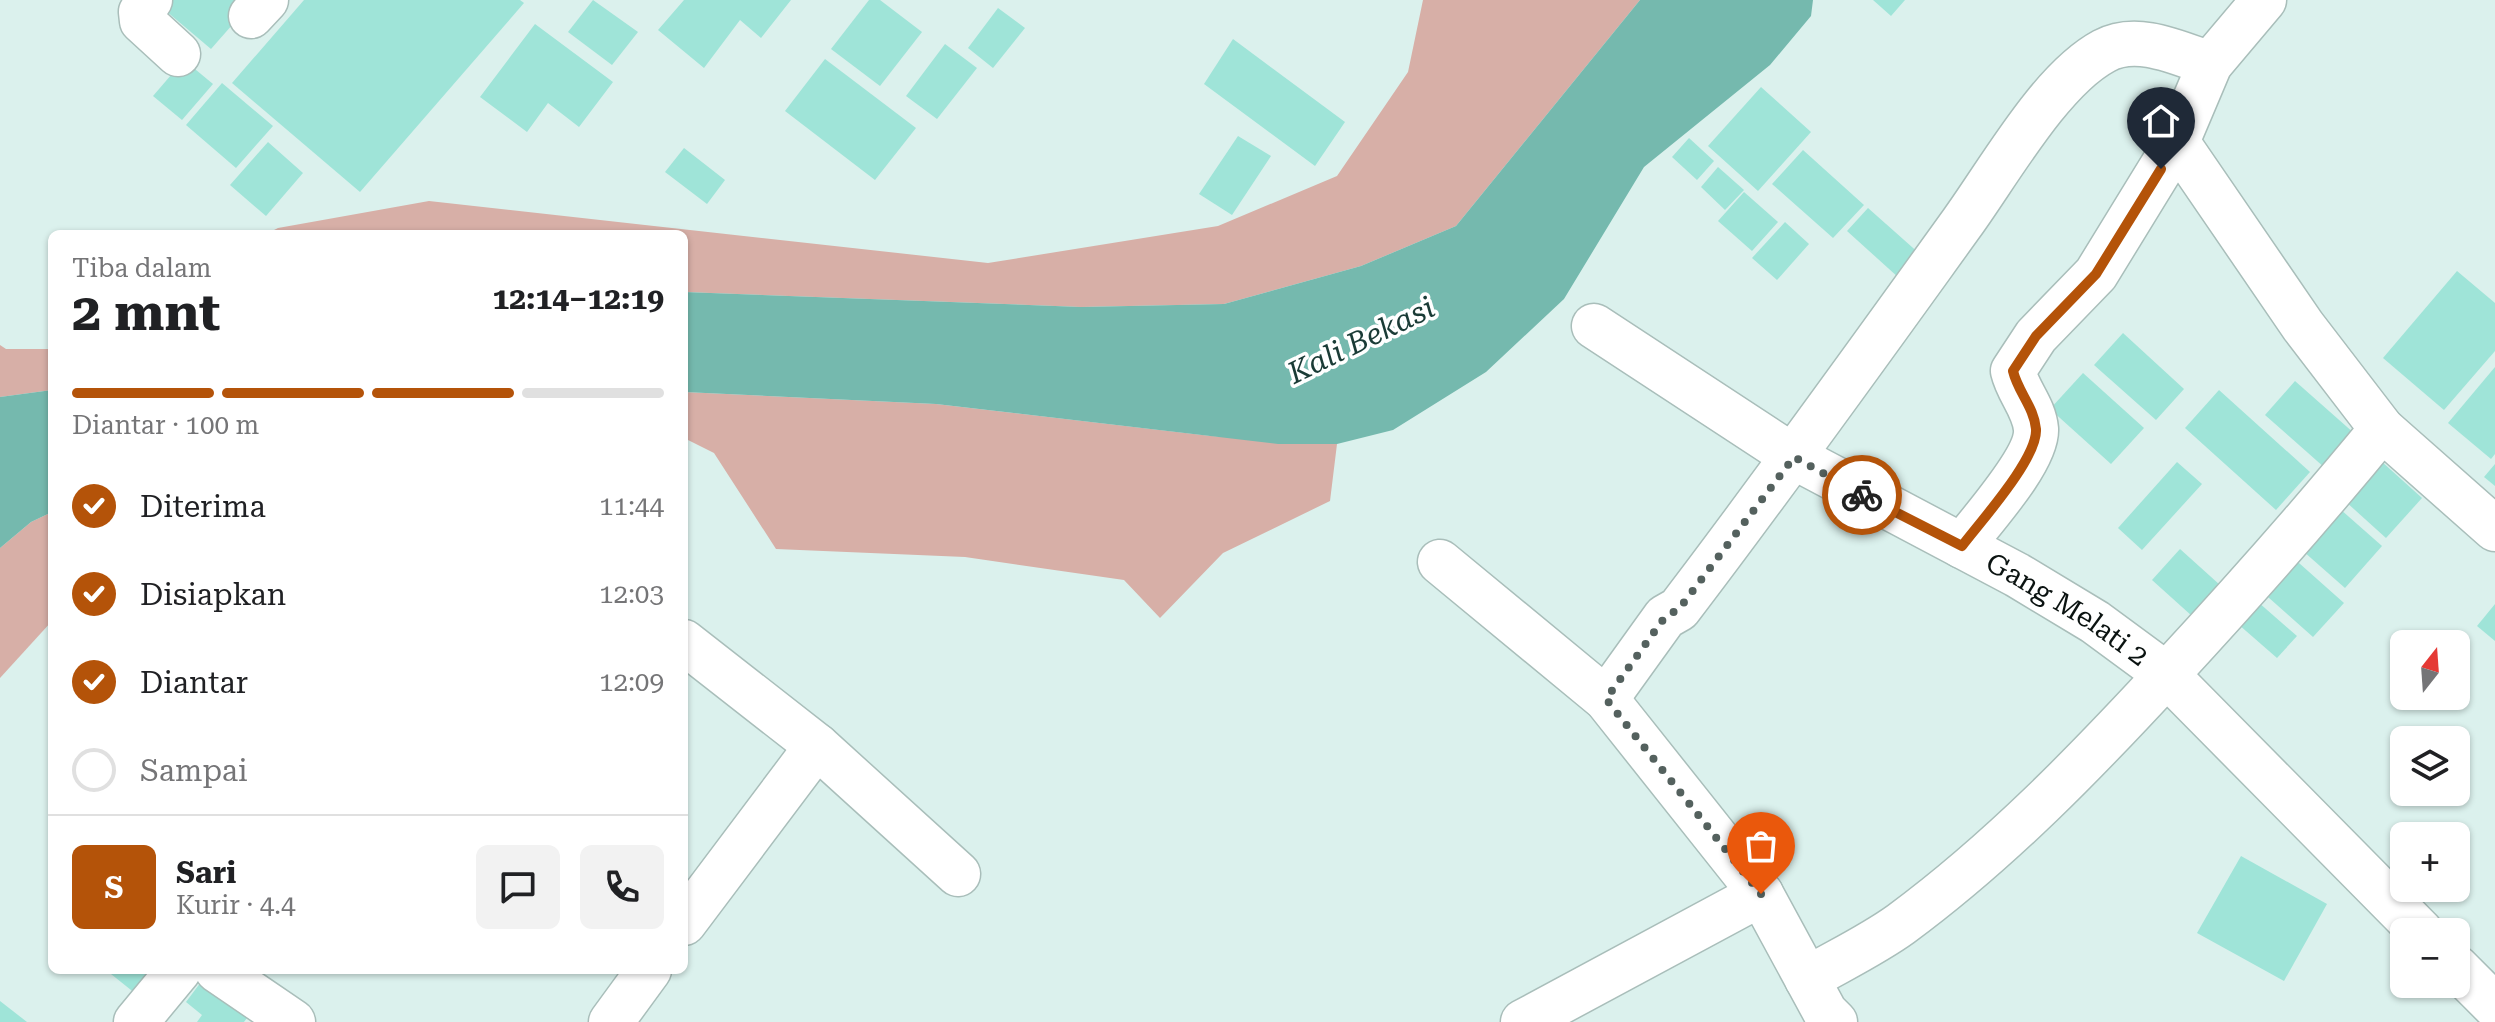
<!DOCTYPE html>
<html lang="id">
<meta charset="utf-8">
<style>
body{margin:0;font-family:"Roboto Serif",serif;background:#f2f2f2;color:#202124;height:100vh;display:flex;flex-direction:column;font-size:30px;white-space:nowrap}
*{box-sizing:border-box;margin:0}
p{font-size:26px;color:#757577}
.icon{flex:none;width:44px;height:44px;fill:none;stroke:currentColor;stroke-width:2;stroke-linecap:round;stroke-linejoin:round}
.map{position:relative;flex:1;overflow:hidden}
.sheet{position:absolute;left:48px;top:230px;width:640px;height:744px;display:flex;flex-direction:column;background:#fff;border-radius:12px;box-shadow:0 2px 6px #0004}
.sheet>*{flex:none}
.needle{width:52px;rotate:17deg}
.buttons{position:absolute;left:2390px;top:630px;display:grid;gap:16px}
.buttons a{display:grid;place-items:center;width:80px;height:80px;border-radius:12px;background:#fff;box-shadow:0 2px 6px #0004;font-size:40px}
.pin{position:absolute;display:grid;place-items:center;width:68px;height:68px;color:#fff;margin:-82px -34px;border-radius:50% 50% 50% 0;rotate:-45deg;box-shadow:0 0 8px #0007}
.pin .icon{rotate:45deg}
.courier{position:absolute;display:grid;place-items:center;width:80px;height:80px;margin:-40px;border:6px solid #b45309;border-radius:50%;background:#fff;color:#222;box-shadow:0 2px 10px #0007}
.headline em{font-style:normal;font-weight:700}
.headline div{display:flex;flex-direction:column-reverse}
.headline{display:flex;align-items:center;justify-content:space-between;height:136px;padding:0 24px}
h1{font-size:52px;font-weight:700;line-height:60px}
.bar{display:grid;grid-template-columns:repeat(4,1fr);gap:12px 8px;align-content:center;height:96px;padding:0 24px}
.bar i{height:10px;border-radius:6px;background:#e0e0e0}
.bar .current{background:#b45309}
.bar p{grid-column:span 4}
.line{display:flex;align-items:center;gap:20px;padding:0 24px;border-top:2px solid #e0e0e0}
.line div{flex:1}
.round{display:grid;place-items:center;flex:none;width:84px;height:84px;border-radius:12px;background:#f2f2f2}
ol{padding:0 24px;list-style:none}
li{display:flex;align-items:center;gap:24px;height:88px}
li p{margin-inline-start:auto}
li .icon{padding:8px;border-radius:50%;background:#b45309;color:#fff;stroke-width:4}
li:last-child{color:#757577}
li i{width:44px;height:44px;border:4px solid #e0e0e0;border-radius:50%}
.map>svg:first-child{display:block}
</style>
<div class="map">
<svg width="2495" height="1022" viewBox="0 0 2495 1022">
<rect width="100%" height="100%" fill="#dbf1ed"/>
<g fill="#d7afa7">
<polygon points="1423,0 1640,0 1456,226 1361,266 1224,304 1081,307 684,292 684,234 266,234 278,228 429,201 988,263 1218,226 1337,176 1408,72"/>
<polygon points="0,345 6,349 52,349 52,390 0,397"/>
<polygon points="684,392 936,404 1211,436 1337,444 1330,501 1223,553 1160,618 1124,580 965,557 776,549 714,453 684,438"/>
<polygon points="52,512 52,621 0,678 0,548 31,522"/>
</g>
<g fill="#75b9ae">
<polygon points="1640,0 1813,0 1811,16 1770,65 1644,167 1564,299 1486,372 1393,430 1337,444 1278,444 936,404 684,392 684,292 1081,307 1224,304 1361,266 1456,226"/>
<polygon points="52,390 52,512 31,522 0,548 0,397"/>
</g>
<g fill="#9fe4d8">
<polygon points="164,0 254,0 211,49 159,5"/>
<polygon points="304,0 520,0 524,3 360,192 232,83"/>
<polygon points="593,0 638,32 612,65 568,32"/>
<polygon points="684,0 791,0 761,38 740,20 704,68 658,30"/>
<polygon points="869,0 880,0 922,32 880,86 831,49"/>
<polygon points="1873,0 1905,0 1891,16"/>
<polygon points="998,8 1025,28 993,68 968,48"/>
<polygon points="535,24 613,82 579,127 548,103 527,132 480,97"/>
<polygon points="1233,39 1345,122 1315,166 1204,84"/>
<polygon points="945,44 977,68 937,119 906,96"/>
<polygon points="825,59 916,128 875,180 785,111"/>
<polygon points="184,60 213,84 182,120 153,96"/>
<polygon points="222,83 273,126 236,168 186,125"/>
<polygon points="1761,87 1811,132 1758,191 1708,146"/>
<polygon points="1238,136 1271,156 1232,215 1199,194"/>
<polygon points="1689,138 1714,161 1697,180 1672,157"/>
<polygon points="268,142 303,173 266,216 230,185"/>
<polygon points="684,148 725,180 707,204 665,172"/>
<polygon points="1803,150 1864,205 1833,238 1772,184"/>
<polygon points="1718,167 1744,190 1725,210 1701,187"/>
<polygon points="1744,192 1778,222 1752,251 1718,221"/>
<polygon points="1868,208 1930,263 1909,287 1847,231"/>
<polygon points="1785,222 1809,244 1777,280 1752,258"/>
<polygon points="2457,271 2495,303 2495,351 2444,410 2383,358"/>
<polygon points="2123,333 2184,389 2156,420 2094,365"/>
<polygon points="2495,367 2495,454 2491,459 2448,423"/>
<polygon points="2083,373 2144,428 2111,464 2050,409"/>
<polygon points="2295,381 2355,434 2325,468 2265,415"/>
<polygon points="2219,390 2310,472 2276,510 2185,428"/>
<polygon points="2381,461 2422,498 2386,538 2345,501"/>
<polygon points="2177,462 2202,484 2142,550 2118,528"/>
<polygon points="2495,464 2495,486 2484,477"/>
<polygon points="2340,509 2382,546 2345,588 2303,551"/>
<polygon points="2180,549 2220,585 2192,616 2152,580"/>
<polygon points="2290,555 2344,603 2313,637 2259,589"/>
<polygon points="2258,602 2297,636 2277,658 2238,624"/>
<polygon points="2495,604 2495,641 2477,626"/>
<polygon points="2241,856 2327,904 2284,981 2197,933"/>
<polygon points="106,970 155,970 136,994"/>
<polygon points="210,970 258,1003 244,1022 197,1022 202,1015 186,1002"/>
<polygon points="0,1001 27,1022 0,1022"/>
</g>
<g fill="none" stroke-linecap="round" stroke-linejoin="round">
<defs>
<g id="minor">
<polyline points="150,0 141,12 142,21 178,54"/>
<polyline points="2264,0 2210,64 2177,142 2303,326 2382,429 2495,529"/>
<polyline points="251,16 266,0"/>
<path id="s1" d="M1594,326L1794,457L2017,575L2095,622L2167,675L2421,932"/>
<path d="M1962,546C1981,521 2038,459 2036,429C2034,407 2018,392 2013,371L2036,336L2096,274L2177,142"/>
<polyline points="1440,562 1606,699 1761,894 1825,1012 1835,1022"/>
<polyline points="684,642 817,746 958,874"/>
<path d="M1606,699L1665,617L1679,609C1776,482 1869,352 1962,223C1999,172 2050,80 2104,51C2137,33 2178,53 2210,64"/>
<polyline points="684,923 817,746"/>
<polyline points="2456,967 2495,1006"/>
<polyline points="217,970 293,1022"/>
<path d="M1807,979C1838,961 1872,945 1901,924C2000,851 2087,761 2170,671C2243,592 2314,512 2382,429"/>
<polyline points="136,1022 179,970"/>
<polyline points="611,1022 649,970"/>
<polyline points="1523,1022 1761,894"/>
</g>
</defs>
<use href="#minor" stroke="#a9beba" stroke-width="47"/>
<use href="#minor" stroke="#fff" stroke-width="44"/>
</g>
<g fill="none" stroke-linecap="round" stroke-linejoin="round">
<polyline stroke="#54615e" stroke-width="8" stroke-dasharray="0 14.4" points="1761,894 1606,699 1665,617 1679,609 1794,457 1862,495"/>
<path stroke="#b45309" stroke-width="10" d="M1862,495L1962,546C1981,521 2038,458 2036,429C2034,407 2018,392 2013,371L2036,336L2096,274L2161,169"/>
</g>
<g text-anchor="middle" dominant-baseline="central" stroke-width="7" stroke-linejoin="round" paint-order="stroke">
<g font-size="28" fill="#0b1311" stroke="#fff">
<text stroke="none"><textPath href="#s1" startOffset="552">Gang Melati 2</textPath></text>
</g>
<g font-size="30" font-style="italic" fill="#1a3b36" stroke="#fff">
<text transform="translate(1361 340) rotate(-26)">Kali Bekasi</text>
</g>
</g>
</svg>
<div class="buttons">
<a><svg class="needle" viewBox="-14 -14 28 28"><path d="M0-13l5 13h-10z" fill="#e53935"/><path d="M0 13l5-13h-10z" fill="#757577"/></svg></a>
<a><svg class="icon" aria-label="layers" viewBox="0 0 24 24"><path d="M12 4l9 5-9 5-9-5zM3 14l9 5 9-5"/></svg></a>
<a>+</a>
<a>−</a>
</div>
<div class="pin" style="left:1761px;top:894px;background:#ea580c"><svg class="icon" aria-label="bag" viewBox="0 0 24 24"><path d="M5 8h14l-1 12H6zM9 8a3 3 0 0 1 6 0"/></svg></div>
<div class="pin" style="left:2161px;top:169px;background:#1f2937"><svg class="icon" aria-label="home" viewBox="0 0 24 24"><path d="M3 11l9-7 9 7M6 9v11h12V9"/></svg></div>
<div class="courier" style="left:1862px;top:495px"><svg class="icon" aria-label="bike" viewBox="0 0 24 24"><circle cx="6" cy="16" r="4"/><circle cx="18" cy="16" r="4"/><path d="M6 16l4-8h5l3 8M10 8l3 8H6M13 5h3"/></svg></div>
<section class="sheet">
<div class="headline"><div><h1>2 mnt</h1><p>Tiba dalam</p></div><em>12:14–12:19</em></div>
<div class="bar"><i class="current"></i><i class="current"></i><i class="current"></i><i></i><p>Diantar · 100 m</p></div>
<ol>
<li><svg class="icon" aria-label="check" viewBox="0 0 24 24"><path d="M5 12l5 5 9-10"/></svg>Diterima<p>11:44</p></li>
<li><svg class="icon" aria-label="check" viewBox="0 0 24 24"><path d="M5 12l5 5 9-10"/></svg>Disiapkan<p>12:03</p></li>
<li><svg class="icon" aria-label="check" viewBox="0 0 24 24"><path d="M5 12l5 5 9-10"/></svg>Diantar<p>12:09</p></li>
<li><i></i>Sampai</li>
</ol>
<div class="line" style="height:144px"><b class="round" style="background:#b45309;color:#fff">S</b><div><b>Sari</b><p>Kurir · 4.4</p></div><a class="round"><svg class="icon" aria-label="chat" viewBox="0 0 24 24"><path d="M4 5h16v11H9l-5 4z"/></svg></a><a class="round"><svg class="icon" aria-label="phone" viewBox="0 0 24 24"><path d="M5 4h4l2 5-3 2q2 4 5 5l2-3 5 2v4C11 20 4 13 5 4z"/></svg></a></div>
</section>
</div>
